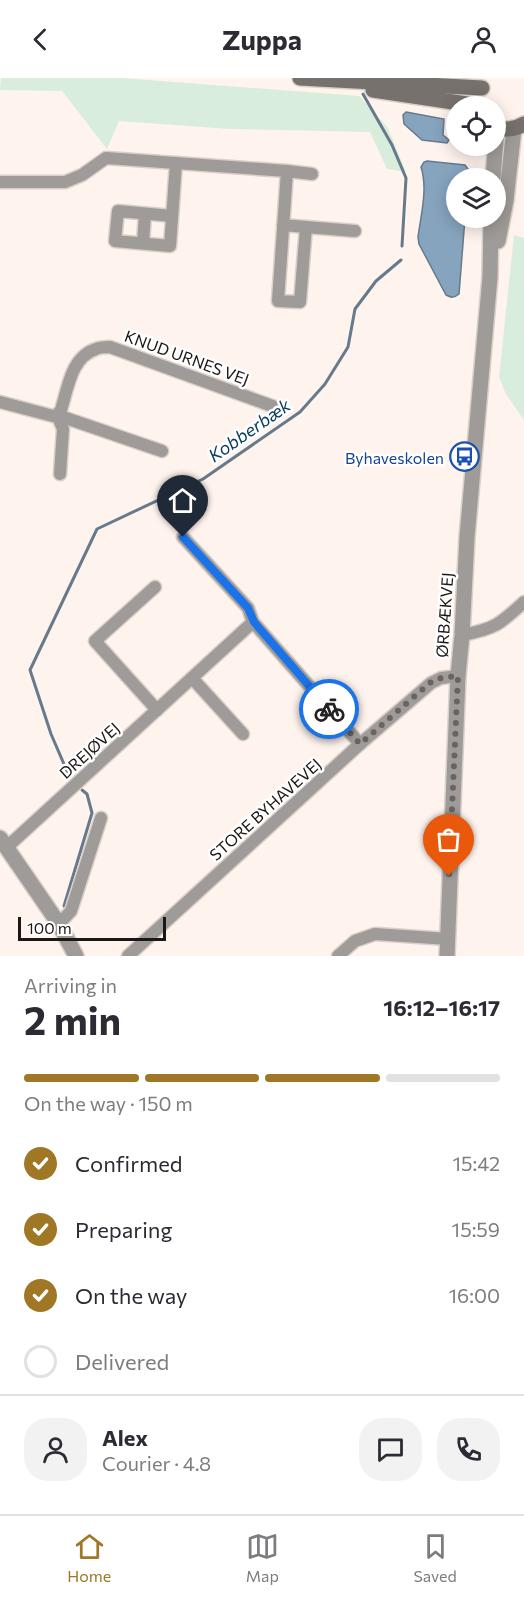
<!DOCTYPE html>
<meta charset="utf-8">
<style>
body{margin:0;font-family:Commissioner,sans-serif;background:#f2f2f3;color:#2b2b33;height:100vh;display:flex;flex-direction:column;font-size:22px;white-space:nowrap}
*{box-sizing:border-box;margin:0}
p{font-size:20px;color:#7c7c81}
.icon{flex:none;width:33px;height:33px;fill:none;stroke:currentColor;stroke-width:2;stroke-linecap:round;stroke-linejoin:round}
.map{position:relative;height:878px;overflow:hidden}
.drawer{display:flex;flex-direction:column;background:#fff;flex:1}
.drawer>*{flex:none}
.controls{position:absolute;left:446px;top:18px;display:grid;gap:12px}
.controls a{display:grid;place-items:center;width:60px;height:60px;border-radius:50%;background:#fff;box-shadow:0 3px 15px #0003;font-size:30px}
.scale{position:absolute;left:18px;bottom:15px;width:148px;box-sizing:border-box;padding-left:6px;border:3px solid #1b1715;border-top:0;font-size:16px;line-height:21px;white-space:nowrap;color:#1b1715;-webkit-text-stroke:4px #fff;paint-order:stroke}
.pin{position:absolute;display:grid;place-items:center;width:51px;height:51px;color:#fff;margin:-62px -26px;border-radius:50% 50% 50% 0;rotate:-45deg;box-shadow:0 0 6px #0007}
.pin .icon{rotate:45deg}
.courier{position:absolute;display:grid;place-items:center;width:60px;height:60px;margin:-30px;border:4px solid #1a73e8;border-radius:50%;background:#fff;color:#222;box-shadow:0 2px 8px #0007}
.head em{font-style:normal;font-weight:700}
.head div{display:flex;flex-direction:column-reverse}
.head{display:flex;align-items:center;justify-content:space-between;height:102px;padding:0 24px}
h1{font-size:39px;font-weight:700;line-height:45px}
.bar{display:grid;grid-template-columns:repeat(4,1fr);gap:9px 6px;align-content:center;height:72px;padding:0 24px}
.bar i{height:8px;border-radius:4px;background:#e1e1e2}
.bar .selected{background:#9f7725}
.bar p{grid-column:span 4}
.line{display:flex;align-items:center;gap:15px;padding:0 24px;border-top:2px solid #e1e1e2}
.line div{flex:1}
.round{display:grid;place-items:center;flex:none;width:63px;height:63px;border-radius:24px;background:#f2f2f3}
ol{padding:0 24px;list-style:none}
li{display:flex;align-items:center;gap:18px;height:66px}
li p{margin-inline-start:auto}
li .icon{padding:6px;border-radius:50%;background:#9f7725;color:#fff;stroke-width:4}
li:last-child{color:#7c7c81}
li i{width:33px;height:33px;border:3px solid #e1e1e2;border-radius:50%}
header{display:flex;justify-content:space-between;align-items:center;height:78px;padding:0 24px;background:#fff;font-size:27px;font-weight:700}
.dock{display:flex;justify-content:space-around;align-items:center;height:84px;border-top:2px solid #e1e1e2;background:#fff;font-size:16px;color:#7c7c81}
.dock a{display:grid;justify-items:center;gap:3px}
.dock .selected{color:#9f7725}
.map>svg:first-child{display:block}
</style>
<header><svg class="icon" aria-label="back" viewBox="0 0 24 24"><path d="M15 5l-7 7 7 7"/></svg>Zuppa<svg class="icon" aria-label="person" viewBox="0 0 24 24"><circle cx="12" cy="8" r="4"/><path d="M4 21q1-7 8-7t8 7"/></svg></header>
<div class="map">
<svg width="524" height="878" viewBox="0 0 524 878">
<rect width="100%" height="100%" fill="#fef3ed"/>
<g fill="#d9eddd">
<polygon points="1,0 121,0 359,18 388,50 406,94 387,91 370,54 230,51 119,43 107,71 62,13 0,12"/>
<polygon points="514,157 524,160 524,342 506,316 499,299"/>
</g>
<g fill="#86a4be" stroke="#667a8b" stroke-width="1.5">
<polygon points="406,34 444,41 443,57 449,62 447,65 422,62 404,46 403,37"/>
<path d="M427,83L465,87L468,91V100H456V140H465L459,216C454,220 452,220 446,217L419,166L418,159C421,136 428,111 421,89L424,84Z"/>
</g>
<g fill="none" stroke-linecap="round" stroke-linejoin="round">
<g stroke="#667a8b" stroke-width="3">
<polyline points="363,16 392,67 406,100 402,168"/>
<polyline points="70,700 51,656 30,592 97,451 203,401 300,334 325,306 348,269 355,231 376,203 401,182"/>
<polyline points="64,828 92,735 87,716 82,712"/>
</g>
<defs>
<g id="minor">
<polyline points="287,93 312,96"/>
<polyline points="0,104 65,104 82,97 106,80 287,93 278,223 300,224 306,149 283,147"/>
<polyline points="172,138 118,133 115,163 170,168 176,85"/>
<polyline points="306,149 355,153"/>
<polyline points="143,165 145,136"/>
<polyline points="0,324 53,338 57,337 162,373"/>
<path d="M60,396L63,351L57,337L61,332C68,310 71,279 96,271C100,269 106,269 110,269L275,329"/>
<polyline points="183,459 248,530 253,544 360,666"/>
<polyline points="155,509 95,563 157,632"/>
<path d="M462,557C495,551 500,546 524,524"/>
<polyline points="192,600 243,656"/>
<polyline points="7,769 253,544"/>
<polyline points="59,846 71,833 101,740"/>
<polyline points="128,878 360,666 431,605 441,600 458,598"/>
<polyline points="338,878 355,863 375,856 448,861"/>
</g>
<g id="tertiary">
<polyline points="493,100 497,49"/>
<polyline points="498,163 506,122 514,51"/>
<polyline points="0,760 59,846 76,878"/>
<polyline points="447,878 458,598 462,557 467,459 490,199 491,140"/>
</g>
<g id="secondary">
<polyline points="300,0 482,10"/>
<polyline points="373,12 480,28"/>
<path d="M495,48C505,53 514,52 524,46"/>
</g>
</defs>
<use href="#minor" stroke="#dad0ca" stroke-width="15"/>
<use href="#tertiary" stroke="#dad0ca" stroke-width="18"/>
<use href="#secondary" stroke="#dad0ca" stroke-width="18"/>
<use href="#minor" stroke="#9f9b98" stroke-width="12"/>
<use href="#tertiary" stroke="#9f9b98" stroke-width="15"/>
<use href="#secondary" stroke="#76716c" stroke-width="15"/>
</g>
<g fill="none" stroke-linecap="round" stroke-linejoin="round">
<polyline stroke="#6a6461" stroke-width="6" stroke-dasharray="0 10.8" points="329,631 360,666 431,604 441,600 458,598 449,798"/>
<polyline stroke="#1a73e8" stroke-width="8" points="183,459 248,530 254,544 329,631"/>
</g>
<defs>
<symbol id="bus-ring" viewBox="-11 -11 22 22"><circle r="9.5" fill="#fff" stroke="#1a4fb4" stroke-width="1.5"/><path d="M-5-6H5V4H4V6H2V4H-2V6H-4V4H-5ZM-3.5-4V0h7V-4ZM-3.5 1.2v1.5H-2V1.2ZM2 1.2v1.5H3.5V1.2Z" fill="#1a4fb4"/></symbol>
</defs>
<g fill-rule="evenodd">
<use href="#bus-ring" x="448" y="362" width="33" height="33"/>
</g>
<g text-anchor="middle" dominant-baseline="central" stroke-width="5" stroke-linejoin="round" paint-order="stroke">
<g font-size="16" fill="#1b1715" stroke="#fff">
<text transform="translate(187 279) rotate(20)">KNUD URNES VEJ</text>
<text transform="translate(444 537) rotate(-86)">ØRBÆKVEJ</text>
<text transform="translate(89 672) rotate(-42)">DREJØVEJ</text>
<text transform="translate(265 731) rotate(-42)">STORE BYHAVEVEJ</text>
</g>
<g font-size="16" fill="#164399" stroke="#fff" text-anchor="end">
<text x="444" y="379">Byhaveskolen</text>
</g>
<g font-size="18" font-style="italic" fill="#093e61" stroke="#fff">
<text transform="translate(249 352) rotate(-35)">Kobberbæk</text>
</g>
</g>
</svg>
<div class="controls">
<a><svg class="icon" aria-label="locate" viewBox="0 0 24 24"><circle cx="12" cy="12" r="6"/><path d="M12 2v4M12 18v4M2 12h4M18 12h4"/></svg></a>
<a><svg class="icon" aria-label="layers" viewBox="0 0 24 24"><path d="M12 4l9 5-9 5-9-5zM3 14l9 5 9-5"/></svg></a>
</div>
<div class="scale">100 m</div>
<div class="pin" style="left:449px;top:798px;background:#ea580c"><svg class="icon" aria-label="bag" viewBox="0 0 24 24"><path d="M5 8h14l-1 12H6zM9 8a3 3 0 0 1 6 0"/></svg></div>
<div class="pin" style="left:183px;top:459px;background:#1f2937"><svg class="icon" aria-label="home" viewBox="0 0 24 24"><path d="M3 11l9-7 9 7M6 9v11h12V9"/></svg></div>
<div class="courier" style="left:329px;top:631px"><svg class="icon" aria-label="bike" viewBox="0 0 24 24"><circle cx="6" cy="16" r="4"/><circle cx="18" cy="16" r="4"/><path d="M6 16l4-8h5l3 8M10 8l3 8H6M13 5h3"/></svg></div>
</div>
<section class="drawer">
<div class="head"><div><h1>2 min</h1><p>Arriving in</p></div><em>16:12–16:17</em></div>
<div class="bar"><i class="selected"></i><i class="selected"></i><i class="selected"></i><i></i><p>On the way · 150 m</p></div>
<ol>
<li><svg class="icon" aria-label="check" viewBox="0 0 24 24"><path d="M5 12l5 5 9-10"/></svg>Confirmed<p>15:42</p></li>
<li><svg class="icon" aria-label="check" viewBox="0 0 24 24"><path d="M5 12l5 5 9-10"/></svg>Preparing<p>15:59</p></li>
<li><svg class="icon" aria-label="check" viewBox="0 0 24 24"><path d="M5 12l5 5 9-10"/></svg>On the way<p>16:00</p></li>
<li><i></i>Delivered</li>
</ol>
<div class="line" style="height:108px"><a class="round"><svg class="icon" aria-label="person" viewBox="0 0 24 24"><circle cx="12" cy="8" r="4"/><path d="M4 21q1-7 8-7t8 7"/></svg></a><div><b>Alex</b><p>Courier · 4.8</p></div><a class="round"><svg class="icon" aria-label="chat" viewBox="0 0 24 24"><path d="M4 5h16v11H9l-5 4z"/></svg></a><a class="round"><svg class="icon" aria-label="phone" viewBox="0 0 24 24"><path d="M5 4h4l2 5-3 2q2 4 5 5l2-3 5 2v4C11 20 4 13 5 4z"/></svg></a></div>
</section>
<nav class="dock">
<a class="selected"><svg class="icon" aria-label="home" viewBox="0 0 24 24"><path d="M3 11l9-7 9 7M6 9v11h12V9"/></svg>Home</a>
<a><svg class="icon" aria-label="map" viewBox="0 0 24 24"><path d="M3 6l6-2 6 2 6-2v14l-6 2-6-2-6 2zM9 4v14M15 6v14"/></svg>Map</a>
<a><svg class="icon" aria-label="saved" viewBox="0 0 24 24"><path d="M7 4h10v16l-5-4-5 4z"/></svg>Saved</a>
</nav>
